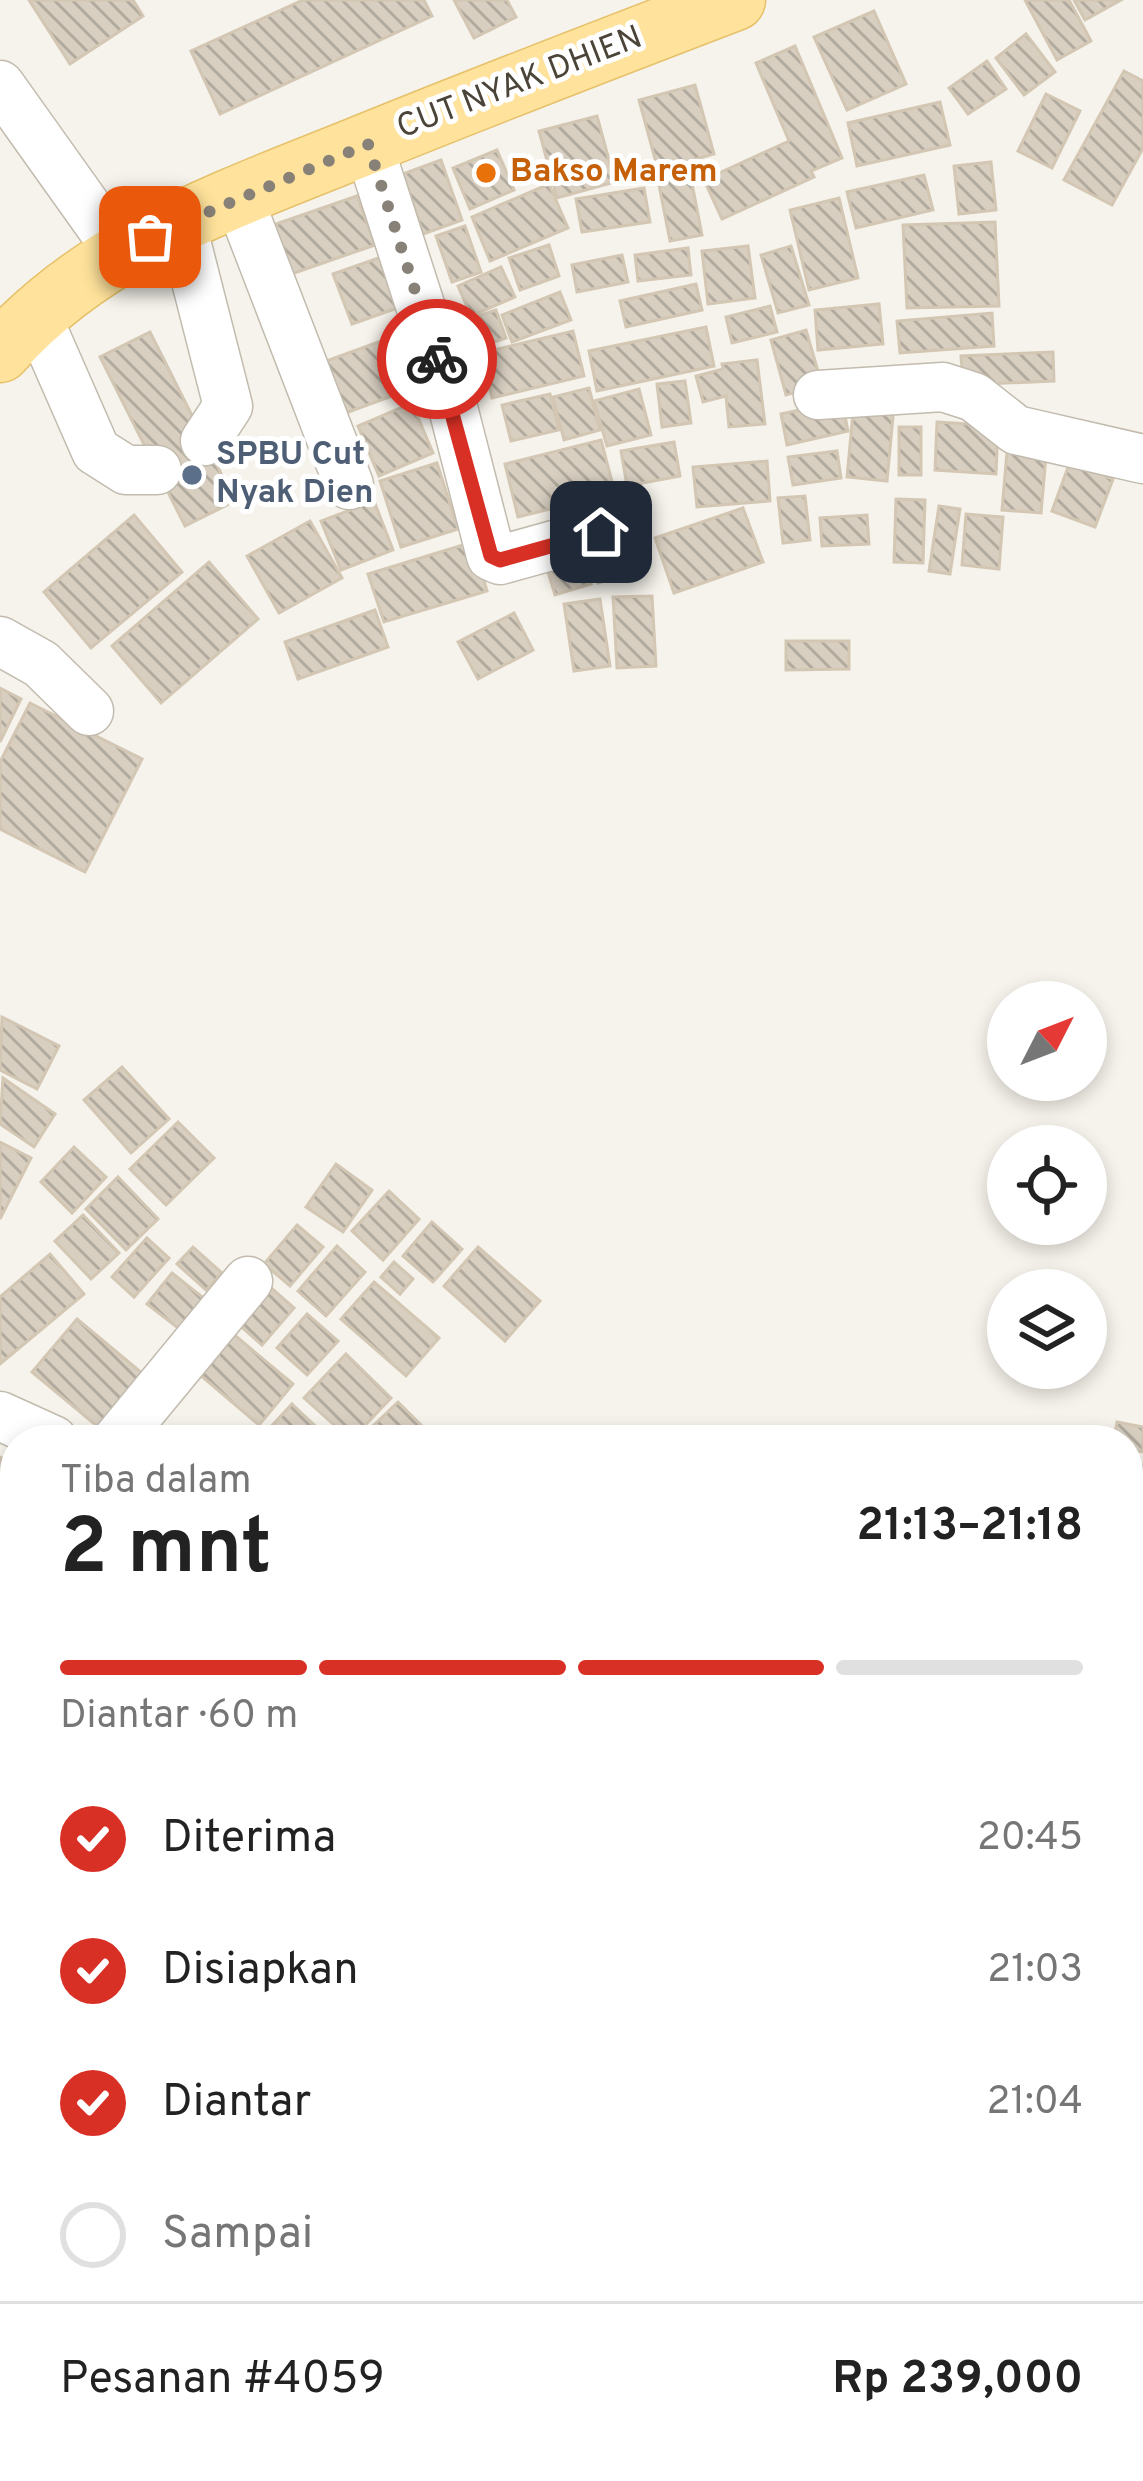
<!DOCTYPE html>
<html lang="id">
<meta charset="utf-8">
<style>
body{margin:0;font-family:Overpass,sans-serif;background:#f6f6f6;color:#222;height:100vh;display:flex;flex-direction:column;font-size:45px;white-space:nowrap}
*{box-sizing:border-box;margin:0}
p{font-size:39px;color:#767676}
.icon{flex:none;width:66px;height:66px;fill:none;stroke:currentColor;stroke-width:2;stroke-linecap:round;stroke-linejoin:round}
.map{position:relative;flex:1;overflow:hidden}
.panel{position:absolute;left:0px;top:1425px;width:1143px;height:1056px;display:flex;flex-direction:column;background:#fff;border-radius:48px 48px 0 0;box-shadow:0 6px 18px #0003}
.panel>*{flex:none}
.needle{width:78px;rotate:48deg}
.tools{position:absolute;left:987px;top:981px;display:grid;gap:24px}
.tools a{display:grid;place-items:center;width:120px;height:120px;border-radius:50%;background:#fff;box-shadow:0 6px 18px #0003;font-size:60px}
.pin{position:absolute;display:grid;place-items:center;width:102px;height:102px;color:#fff;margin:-51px;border-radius:24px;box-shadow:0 6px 18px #0006}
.courier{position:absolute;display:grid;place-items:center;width:120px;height:120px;margin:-60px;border:9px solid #d93025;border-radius:50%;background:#fff;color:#222;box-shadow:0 3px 15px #0007}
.overview em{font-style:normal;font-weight:700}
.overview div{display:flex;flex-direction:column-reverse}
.overview{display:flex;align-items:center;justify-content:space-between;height:204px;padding:0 60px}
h1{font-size:78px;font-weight:700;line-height:90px}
.bar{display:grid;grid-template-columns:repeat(4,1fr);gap:18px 12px;align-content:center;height:144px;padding:0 60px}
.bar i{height:15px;border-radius:9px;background:#e0e0e0}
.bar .selected{background:#d93025}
.bar p{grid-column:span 4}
.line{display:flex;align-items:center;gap:30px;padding:0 60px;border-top:3px solid #e0e0e0}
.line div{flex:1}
ol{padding:0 60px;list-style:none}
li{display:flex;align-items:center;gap:36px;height:132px}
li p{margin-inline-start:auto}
li .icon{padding:12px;border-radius:50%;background:#d93025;color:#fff;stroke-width:4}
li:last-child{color:#767676}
li i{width:66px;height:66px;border:6px solid #e0e0e0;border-radius:50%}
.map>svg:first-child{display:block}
</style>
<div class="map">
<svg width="1143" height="2481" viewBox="0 0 1143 2481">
<defs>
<pattern id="building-back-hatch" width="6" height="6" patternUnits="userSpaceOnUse" patternTransform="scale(3)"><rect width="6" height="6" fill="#d8cfc1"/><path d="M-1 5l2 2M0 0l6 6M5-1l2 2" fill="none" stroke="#b1aa9e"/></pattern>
</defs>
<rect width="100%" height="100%" fill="#f6f3ec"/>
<g fill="url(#building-back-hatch)" stroke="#d3c7b4" stroke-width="3">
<polygon points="29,0 133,0 143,16 70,64"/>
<polygon points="303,0 424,0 432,16 220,114 191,51"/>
<polygon points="454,0 507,0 516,17 474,38"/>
<polygon points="1025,0 1069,0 1091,41 1057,60"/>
<polygon points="1074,0 1121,0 1085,20"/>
<polygon points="874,11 906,84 847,110 814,37"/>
<polygon points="1026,34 1055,72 1024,95 996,58"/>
<polygon points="795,46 842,158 811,171 814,177 722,219 704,180 789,141 756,63"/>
<polygon points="987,61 1006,89 968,114 949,88"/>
<polygon points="1124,71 1143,81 1143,148 1112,205 1064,180"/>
<polygon points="695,85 714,154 658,170 639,100"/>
<polygon points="1046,94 1080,111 1052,168 1018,151"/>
<polygon points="940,102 950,145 857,166 848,123"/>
<polygon points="597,116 615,182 557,198 539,131"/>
<polygon points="497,150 514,190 470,209 453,168"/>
<polygon points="441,160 462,220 423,234 403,174"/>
<polygon points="991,162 996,210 959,214 954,166"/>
<polygon points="689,168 702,235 670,241 657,175"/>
<polygon points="924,175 933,210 856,228 847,192"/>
<polygon points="549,184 568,228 490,261 472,217"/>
<polygon points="644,188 650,222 582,232 576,199"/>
<polygon points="357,196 375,245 271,281 253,232"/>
<polygon points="839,198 858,278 809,290 790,210"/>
<polygon points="995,222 999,306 907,308 903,225"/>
<polygon points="465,226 481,272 452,282 436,236"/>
<polygon points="549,245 559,276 520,290 509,258"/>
<polygon points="748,246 755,298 708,304 702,251"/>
<polygon points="791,246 809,305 778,313 761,255"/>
<polygon points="688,248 691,275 638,281 635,255"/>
<polygon points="387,255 406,305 352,324 333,274"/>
<polygon points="622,255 628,282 577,292 572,265"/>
<polygon points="501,267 515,297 471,316 458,286"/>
<polygon points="696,284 702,310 626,327 620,301"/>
<polygon points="560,292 571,320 512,342 502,315"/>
<polygon points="879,304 883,344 818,350 815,310"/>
<polygon points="770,306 777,332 732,343 726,317"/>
<polygon points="496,310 506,338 479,347 469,319"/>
<polygon points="992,313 994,346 900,353 897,321"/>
<polygon points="706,327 714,366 597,391 589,351"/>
<polygon points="806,330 822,385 786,395 771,340"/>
<polygon points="573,331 584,376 492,398 481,353"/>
<polygon points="150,332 235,501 185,526 100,357"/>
<polygon points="406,332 425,384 340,415 321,363"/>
<polygon points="1053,352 1054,381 963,385 961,356"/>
<polygon points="757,360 765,424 729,427 726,396 703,402 696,376 723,369 722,364"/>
<polygon points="685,381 691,423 662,427 657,384"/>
<polygon points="589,388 600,430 564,440 553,397"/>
<polygon points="639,389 651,435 607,446 594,401"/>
<polygon points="550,394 559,430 511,441 502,405"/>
<polygon points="842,401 848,431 787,445 781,414"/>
<polygon points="854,402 894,406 887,481 847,477"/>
<polygon points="412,403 433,453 379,476 358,426"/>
<polygon points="937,422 998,426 996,474 935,470"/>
<rect x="899" y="427" width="22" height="48"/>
<polygon points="601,440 615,493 518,517 505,464"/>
<polygon points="674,442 680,476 627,486 621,451"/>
<polygon points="837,451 841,478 793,485 788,457"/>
<polygon points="1007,452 1046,456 1041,513 1002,510"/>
<polygon points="767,461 770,501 697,507 693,467"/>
<polygon points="1070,462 1113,479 1095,527 1052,511"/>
<polygon points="437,463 458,529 401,547 380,481"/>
<polygon points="805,496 810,540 783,543 778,498"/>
<polygon points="896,499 925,500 923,563 894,562"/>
<polygon points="374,501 393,550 341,570 321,521"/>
<polygon points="939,506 960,509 950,574 929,571"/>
<polygon points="743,508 763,562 674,593 655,538"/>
<polygon points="966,514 1003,517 999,569 962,565"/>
<polygon points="134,515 182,572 91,648 44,592"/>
<polygon points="867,515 869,544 822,546 820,518"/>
<polygon points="310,521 342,578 279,613 247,556"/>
<polygon points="623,525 638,570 598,583 585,538"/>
<polygon points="578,539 591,584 555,595 541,549"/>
<polygon points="473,542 487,591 384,622 368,574"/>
<polygon points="209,562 258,619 161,703 112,646"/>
<polygon points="652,596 656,666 617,668 613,597"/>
<polygon points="600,599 610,666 574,671 564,604"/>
<polygon points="375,610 388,647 298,679 285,642"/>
<polygon points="514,613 533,650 478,679 458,642"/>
<polygon points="786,641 849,641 849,669 786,670"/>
<polygon points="0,688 21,699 0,742"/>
<polygon points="30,703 142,759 85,872 0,829 0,762"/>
<polygon points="2,1017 59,1046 37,1089 0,1070"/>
<polygon points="122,1067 169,1119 131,1153 84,1100"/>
<polygon points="3,1078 55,1114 34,1147 0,1124"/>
<polygon points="178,1122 214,1158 166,1205 130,1169"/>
<polygon points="0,1142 31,1158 0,1219"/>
<polygon points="74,1147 106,1177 72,1213 41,1182"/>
<polygon points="336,1164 372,1190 343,1232 306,1207"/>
<polygon points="118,1177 158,1219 126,1250 86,1209"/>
<polygon points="389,1191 419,1219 383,1260 352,1231"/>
<polygon points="83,1215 119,1253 91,1279 55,1241"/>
<polygon points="432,1222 462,1249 433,1282 403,1256"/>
<polygon points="297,1225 323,1247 290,1286 264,1264"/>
<polygon points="147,1238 169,1258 134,1297 112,1277"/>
<polygon points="337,1246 365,1272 326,1316 298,1291"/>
<polygon points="193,1247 222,1273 206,1290 177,1264"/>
<polygon points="478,1247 540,1301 505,1341 444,1286"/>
<polygon points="50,1254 84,1294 0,1364 0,1297"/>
<polygon points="394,1262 413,1279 400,1294 381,1277"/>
<polygon points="172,1273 211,1304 187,1335 147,1304"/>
<polygon points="374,1282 439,1338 406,1376 341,1319"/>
<polygon points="268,1285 294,1308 262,1345 236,1322"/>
<polygon points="307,1314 338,1341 307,1375 277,1348"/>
<polygon points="77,1319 143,1374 98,1427 32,1372"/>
<polygon points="226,1328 293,1384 259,1425 192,1368"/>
<polygon points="346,1354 391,1398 351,1440 304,1398"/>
<polygon points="398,1402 436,1440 389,1440 374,1425"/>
<polygon points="292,1404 330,1440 279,1440 268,1430"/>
<polygon points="1117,1422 1143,1427 1143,1452 1128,1449 1128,1440 1114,1440"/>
<polygon points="0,1457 15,1466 15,1577 0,1568"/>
<polygon points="1128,1463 1143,1465 1143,1505 1128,1503"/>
<polygon points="1128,1513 1143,1515 1143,1559 1128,1557"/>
<polygon points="1143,1744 1143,1778 1128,1782 1128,1748"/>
<polygon points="1143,1870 1143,1906 1131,1909 1128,1873"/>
<polygon points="13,1900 15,1902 13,1958 0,1946 0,1914"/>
<polygon points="0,1956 15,1967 15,1982 3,1998"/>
<polygon points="1143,2035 1143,2084 1128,2086 1128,2036"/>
<polygon points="8,2047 15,2052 10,2114 0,2107 0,2060"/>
<polygon points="8,2169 15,2175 15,2194 5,2207 0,2180"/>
<polygon points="10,2236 15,2240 15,2341 0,2331 0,2251"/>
<polygon points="1128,2375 1143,2377 1143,2440 1128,2438"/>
<polygon points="1128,2461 1133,2462 1129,2481 1090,2481 1093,2466 1128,2466"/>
<polygon points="211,2466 276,2466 271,2481 206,2481"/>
<polygon points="761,2466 799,2466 793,2481 759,2470"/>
<rect x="938" y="2466" width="52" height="15"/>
<polygon points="1040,2470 1081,2478 1081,2481 1038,2481"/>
</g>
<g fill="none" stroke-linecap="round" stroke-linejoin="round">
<defs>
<g id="minor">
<polyline points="0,85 119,252"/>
<polyline points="368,144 452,404 491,556 500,560 601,532"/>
<polyline points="238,197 349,485"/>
<polyline points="181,222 228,406 205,441"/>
<polyline points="35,312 96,451 126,470 157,470"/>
<polyline points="818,395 943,387 974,397 1016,430 1143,459"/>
<polyline points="0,641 41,664 89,711"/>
<polyline points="0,1416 53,1440"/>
<polyline points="117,1440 248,1281"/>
<polyline points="0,1678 15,1693"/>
<polyline points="0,1775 15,1740"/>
<polyline points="1128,1922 1143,1921"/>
<polyline points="0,2138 15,2148"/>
<polyline points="0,2375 15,2381"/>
<polyline points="317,2466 356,2473 443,2466"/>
<polyline points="552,2466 627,2481"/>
</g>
<path id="major" d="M0,352C97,242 237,197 369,143C490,94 612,47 735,0"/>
</defs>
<use href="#minor" stroke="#c2bbae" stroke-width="51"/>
<use href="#major" stroke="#e6c16a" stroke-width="63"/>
<use href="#minor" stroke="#fff" stroke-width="48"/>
<use href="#major" stroke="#ffe39c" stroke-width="60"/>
</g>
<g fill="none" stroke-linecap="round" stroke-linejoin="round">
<polyline stroke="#878178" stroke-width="12" stroke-dasharray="0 21.6" points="150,237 368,144 437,359"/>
<polyline stroke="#d93025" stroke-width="15" points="437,359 491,556 500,560 601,532"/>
</g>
<circle fill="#e8710a" stroke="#fff" stroke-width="4.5" cx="486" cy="173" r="12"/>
<circle fill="#5c6f8a" stroke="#fff" stroke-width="4.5" cx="192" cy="475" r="12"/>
<g text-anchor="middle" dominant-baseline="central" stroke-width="10" stroke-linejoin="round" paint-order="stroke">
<g font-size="33" fill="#4b4439" stroke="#fff">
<text transform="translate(520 84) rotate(-21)">CUT NYAK DHIEN</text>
</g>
<g font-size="33" font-weight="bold" fill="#c56008" stroke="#fff" text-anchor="start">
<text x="510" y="173">Bakso Marem</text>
</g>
<g font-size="33" font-weight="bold" fill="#4e5e75" stroke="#fff" text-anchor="start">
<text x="216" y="456">SPBU Cut<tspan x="216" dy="38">Nyak Dien</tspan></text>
</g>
</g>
</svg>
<div class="tools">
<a><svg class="needle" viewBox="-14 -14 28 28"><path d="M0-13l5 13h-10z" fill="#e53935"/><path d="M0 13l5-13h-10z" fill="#767676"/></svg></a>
<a><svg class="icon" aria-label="locate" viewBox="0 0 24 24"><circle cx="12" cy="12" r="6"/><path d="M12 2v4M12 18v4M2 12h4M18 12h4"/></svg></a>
<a><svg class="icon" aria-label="layers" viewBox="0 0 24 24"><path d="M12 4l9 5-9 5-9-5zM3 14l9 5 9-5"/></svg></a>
</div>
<div class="pin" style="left:150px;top:237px;background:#ea580c"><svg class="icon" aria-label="bag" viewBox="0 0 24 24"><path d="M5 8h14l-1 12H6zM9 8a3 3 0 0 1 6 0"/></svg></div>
<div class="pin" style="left:601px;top:532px;background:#1f2937"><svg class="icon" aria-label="home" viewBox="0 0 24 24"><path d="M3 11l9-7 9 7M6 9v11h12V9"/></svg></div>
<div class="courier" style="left:437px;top:359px"><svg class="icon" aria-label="bike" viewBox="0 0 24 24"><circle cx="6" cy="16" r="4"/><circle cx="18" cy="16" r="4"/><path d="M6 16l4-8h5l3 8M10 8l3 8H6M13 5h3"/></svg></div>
<section class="panel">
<div class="overview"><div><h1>2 mnt</h1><p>Tiba dalam</p></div><em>21:13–21:18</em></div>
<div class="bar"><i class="selected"></i><i class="selected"></i><i class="selected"></i><i></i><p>Diantar · 60 m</p></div>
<ol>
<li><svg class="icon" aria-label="check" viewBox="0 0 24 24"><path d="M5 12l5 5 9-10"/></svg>Diterima<p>20:45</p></li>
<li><svg class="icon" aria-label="check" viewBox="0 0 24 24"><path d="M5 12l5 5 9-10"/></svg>Disiapkan<p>21:03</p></li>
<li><svg class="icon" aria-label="check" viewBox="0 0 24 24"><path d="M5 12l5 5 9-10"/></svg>Diantar<p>21:04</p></li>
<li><i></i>Sampai</li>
</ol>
<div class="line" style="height:156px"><div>Pesanan #4059</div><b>Rp 239,000</b></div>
</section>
</div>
